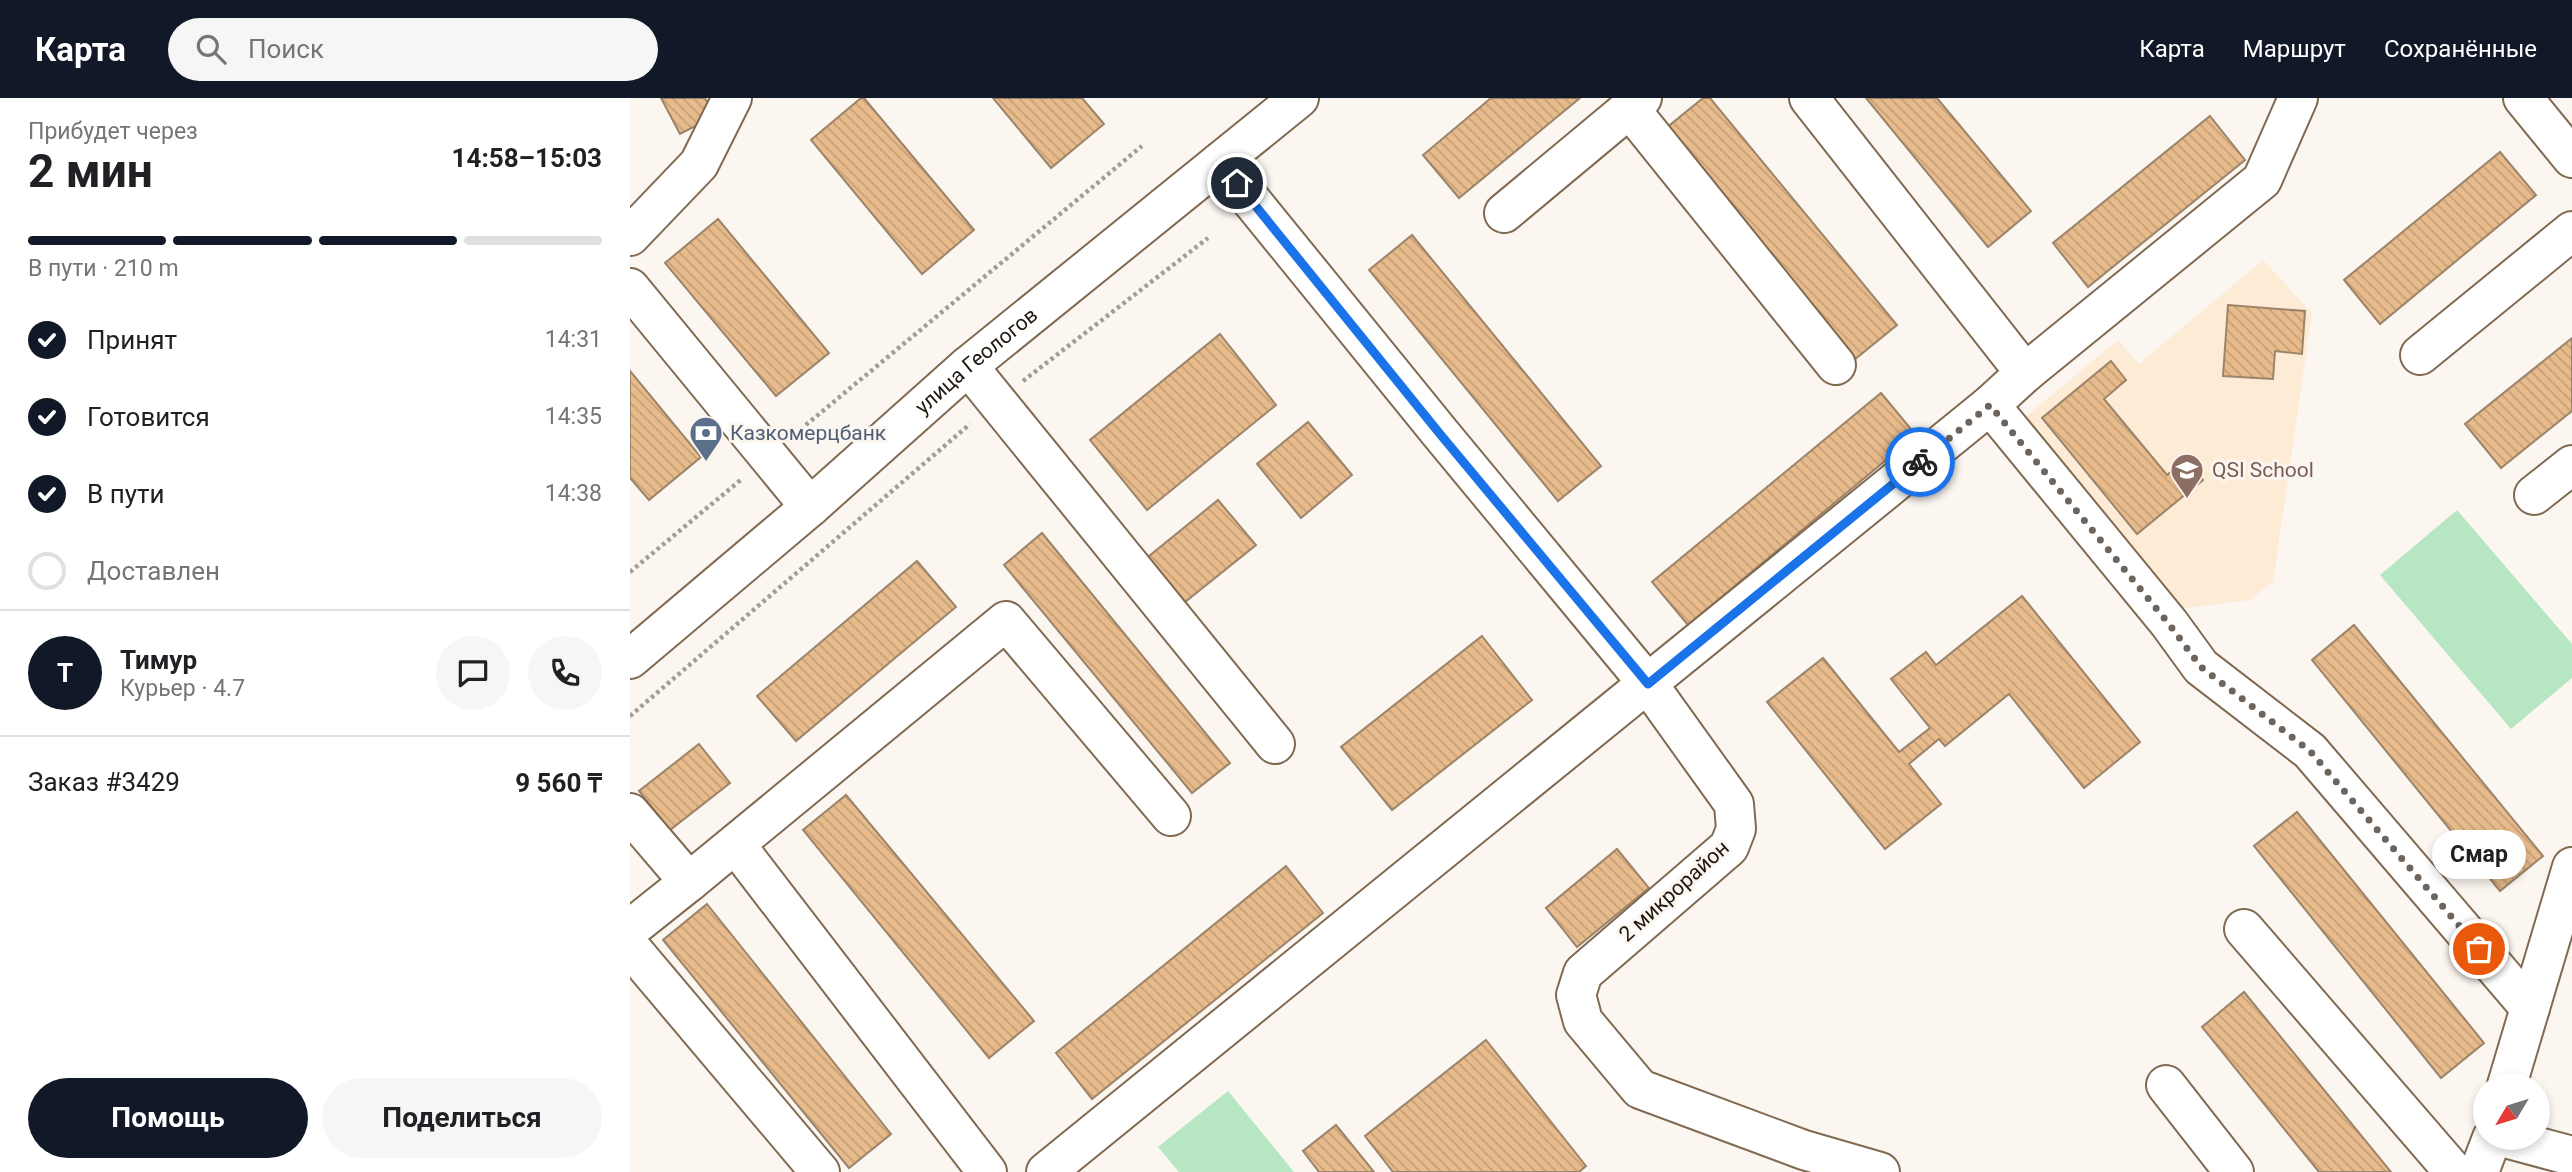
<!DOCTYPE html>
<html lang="ru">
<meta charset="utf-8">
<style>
body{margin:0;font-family:Roboto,sans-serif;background:#f6f6f6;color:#202124;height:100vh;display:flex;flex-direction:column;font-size:26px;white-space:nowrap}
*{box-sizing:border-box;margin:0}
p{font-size:23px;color:#757577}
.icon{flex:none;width:38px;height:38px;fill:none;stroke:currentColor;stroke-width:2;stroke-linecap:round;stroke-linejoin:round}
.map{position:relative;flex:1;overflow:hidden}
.details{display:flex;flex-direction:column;background:#fff;width:630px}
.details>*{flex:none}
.needle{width:46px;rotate:232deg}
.tools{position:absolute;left:1843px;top:975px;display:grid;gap:14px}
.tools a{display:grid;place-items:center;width:77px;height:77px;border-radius:50%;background:#fff;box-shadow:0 4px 10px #0003;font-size:35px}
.pin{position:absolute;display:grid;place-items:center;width:60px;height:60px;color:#fff;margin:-30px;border:4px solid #fff;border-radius:50%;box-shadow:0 2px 7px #0007}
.courier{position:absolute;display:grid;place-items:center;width:70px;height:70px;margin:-35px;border:5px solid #1a73e8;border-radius:50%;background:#fff;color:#222;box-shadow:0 2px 9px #0007}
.bubble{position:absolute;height:49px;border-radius:24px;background:#fff;box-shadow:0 4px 10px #0003;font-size:23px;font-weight:700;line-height:49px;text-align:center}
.summary em{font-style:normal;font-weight:700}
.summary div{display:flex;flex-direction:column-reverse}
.summary{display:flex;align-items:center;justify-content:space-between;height:119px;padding:0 28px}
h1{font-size:46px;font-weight:700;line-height:52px}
.bar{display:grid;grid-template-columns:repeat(4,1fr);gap:10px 7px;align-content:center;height:84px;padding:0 28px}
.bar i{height:9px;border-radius:5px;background:#e0e0e0}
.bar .current{background:#111827}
.bar p{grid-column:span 4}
.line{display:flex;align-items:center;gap:18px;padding:0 28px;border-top:2px solid #e0e0e0}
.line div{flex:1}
.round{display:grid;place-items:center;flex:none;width:74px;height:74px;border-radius:37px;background:#f6f6f6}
ol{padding:0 28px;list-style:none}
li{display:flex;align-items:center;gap:21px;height:77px}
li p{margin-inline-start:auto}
li .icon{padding:7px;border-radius:50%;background:#111827;color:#fff;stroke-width:4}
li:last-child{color:#757577}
li i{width:38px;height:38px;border:4px solid #e0e0e0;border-radius:50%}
.action{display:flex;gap:14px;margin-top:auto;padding:14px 28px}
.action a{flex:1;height:80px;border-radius:42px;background:#111827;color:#fff;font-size:28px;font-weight:700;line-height:80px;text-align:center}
.action a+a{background:#f6f6f6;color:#202124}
header{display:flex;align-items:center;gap:42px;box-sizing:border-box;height:98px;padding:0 35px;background:#111827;color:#fff}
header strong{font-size:33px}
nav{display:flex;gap:38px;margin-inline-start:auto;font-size:24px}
.search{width:490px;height:63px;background:#f6f6f6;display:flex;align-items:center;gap:18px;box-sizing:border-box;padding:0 24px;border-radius:38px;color:#757577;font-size:26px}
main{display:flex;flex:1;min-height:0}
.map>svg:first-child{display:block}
</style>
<header>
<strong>Карта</strong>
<div class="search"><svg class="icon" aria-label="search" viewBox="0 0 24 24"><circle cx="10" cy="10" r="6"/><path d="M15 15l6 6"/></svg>Поиск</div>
<nav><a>Карта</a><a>Маршрут</a><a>Сохранённые</a></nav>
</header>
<main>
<section class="details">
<div class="summary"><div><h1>2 мин</h1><p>Прибудет через</p></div><em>14:58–15:03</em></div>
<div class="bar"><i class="current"></i><i class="current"></i><i class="current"></i><i></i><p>В пути · 210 m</p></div>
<ol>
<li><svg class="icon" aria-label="check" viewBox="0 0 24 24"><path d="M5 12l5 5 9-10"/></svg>Принят<p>14:31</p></li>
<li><svg class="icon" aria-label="check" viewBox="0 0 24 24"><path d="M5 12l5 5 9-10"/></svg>Готовится<p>14:35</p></li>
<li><svg class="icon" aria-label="check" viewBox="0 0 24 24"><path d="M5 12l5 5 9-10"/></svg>В пути<p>14:38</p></li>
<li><i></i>Доставлен</li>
</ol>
<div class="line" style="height:126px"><b class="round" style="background:#111827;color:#fff">Т</b><div><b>Тимур</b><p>Курьер · 4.7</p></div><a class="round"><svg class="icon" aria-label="chat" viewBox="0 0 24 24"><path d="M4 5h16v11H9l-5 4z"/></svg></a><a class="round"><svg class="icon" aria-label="phone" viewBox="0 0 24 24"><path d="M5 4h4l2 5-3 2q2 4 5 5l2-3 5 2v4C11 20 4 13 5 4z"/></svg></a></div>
<div class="line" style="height:91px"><div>Заказ #3429</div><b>9 560 ₸</b></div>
<div class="action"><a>Помощь</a><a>Поделиться</a></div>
</section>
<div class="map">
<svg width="1942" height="1074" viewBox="0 0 1942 1074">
<defs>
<pattern id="building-back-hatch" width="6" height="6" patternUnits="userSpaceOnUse" patternTransform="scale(1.75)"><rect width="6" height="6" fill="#e7bb8b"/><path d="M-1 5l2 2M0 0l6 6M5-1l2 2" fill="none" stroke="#c6a077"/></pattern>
</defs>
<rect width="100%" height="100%" fill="#fcf6f1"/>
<polygon fill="#fdebd6" points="1633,162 1682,215 1643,484 1620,502 1547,511 1393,321 1488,242 1509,266"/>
<g fill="#b6e7c2">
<polygon points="1827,412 1942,546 1942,580 1881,631 1750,477"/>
<polygon points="598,993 664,1074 549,1074 528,1049"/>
</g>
<g fill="url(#building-back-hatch)" stroke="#9c846a" stroke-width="2">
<polygon points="31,0 75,0 85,18 50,36"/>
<polygon points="231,0 234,0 344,132 292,176 181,42"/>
<polygon points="363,0 452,0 474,26 421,70"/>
<polygon points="861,0 950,0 829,100 793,57"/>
<polygon points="1073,0 1080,0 1267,227 1224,262 1035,31"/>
<polygon points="1236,0 1307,0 1401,113 1358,149"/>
<polygon points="1580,18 1615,62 1458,189 1423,145"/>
<polygon points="1870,54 1906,97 1750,226 1714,182"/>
<polygon points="88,121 199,255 146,298 35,165"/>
<polygon points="782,137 971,368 928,403 739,172"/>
<polygon points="1598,207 1675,213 1672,256 1645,253 1643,281 1593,278"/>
<polygon points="590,236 646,307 517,412 460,342"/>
<polygon points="1942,240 1942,313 1871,370 1835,326"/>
<polygon points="1481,263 1496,282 1474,301 1537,377 1556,361 1573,382 1507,436 1412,320"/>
<polygon points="0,273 71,359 19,402 0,380"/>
<polygon points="1251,295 1286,337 1058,527 1022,484"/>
<polygon points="678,324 722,377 671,420 627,366"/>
<polygon points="588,402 626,447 550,508 513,463"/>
<polygon points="412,435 600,665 562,695 374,467"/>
<polygon points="287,463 326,509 166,643 127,598"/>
<polygon points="1392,498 1510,644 1454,690 1379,596 1315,648 1309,641 1279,666 1311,706 1255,751 1137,604 1193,560 1269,654 1300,630 1261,581 1296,554 1306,567"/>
<polygon points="1724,527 1913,758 1870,793 1682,562"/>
<polygon points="852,538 902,602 762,712 711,649"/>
<polygon points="69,646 100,685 40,732 9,693"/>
<polygon points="216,697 404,923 359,960 173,732"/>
<polygon points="1667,714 1854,945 1811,980 1624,748"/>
<polygon points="987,751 1019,790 947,849 916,810"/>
<polygon points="656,768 693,815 462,1001 426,955"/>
<polygon points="77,806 261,1036 219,1070 33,842"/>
<polygon points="1614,894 1761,1074 1689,1074 1572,929"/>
<polygon points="856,942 956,1068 949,1074 763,1074 735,1038"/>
<polygon points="706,1027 744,1074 689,1074 673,1053"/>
</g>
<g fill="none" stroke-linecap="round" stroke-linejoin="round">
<defs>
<g id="minor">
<polyline points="1179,0 1395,275"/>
<polyline points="1893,0 1942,60"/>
<polyline points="1000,11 1206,267"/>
<polyline points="590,64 811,336 1018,586 1104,706 1106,731 1099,749 953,875 946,897 953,923 1010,991 1174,1052 1250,1074"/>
<polyline points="874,115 1012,0"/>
<polyline points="0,138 69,66 102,0"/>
<polyline points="0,190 180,409"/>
<polyline points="1790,257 1942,133"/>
<polyline points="338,268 645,646"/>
<polyline points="1360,307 1539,525 1571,569 1680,653 1900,910"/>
<polyline points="1904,397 1942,367"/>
<path id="s1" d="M0,561L180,409L338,268L669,0"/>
<polyline points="0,715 59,784 0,831"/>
<polyline points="106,747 357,1074"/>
<polyline points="59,784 376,523 541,718"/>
<polyline points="1614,831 1824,1074"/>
<polyline points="0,849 190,1074"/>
<polyline points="1536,987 1604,1074"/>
<polyline points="1877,987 1942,769"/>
<polyline points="1875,1040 1942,1058"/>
<polyline points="416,1074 1360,307 1395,275 1632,82 1668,0"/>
<polyline points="1849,1074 1862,1040"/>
</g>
</defs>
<use href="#minor" stroke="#806a51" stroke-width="42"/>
<g stroke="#a49d96" stroke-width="4.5" stroke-dasharray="3.5 3.5" stroke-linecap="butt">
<polyline points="393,283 578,140"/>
<polyline points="165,336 512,48"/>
<polyline points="0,474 113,380"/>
<polyline points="0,618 340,326"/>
</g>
<use href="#minor" stroke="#fff" stroke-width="38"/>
</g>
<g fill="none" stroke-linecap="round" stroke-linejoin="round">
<polyline stroke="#6d655d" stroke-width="7" stroke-dasharray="0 12.6" points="1290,364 1360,307 1539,526 1571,569 1680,653 1849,851"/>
<polyline stroke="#1a73e8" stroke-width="9" points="607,85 810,336 1018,586 1290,364"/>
</g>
<defs>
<symbol id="bank-pin" viewBox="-11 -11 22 30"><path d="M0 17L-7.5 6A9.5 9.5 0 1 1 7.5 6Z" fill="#5c6f8a" stroke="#fcf6f1"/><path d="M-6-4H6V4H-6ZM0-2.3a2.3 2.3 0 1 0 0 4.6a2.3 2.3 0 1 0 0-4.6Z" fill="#fff"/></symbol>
<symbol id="school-pin" viewBox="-11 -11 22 30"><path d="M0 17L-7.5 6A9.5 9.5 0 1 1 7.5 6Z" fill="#8d6e63" stroke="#fcf6f1"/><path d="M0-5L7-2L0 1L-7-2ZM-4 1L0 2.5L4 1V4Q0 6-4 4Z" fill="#fff"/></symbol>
</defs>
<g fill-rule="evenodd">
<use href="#bank-pin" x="57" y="316" width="38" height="52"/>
<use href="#school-pin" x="1538" y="353" width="38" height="52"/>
</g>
<g text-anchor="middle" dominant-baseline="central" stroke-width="6" stroke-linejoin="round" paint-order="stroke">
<g font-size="21" fill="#20170d" stroke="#fcf6f1">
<text stroke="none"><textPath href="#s1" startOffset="457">улица Геологов</textPath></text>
<text transform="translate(1044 793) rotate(-42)">2 микрорайон</text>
</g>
<g font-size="21" fill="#4e5e75" stroke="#fcf6f1" text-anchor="start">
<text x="100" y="335">Казкомерцбанк</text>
</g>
<g font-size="21" fill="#785e54" stroke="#fcf6f1" text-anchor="start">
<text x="1582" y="372">QSI School</text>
</g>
</g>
</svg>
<div class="tools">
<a><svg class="needle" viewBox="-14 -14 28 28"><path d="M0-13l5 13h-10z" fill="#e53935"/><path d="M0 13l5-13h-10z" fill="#757577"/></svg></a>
</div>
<div class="pin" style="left:1849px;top:851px;background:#ea580c"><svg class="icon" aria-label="bag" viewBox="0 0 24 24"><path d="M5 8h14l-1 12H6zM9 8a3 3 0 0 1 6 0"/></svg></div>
<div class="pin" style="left:607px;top:85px;background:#1f2937"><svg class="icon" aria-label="home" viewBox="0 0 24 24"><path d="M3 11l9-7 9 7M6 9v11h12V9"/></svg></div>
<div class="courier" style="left:1290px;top:364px"><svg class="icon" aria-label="bike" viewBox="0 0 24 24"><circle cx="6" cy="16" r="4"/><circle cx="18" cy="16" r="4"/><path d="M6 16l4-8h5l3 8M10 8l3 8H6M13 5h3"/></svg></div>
<div class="bubble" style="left:1802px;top:732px;width:94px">Смар</div>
</div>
</main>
